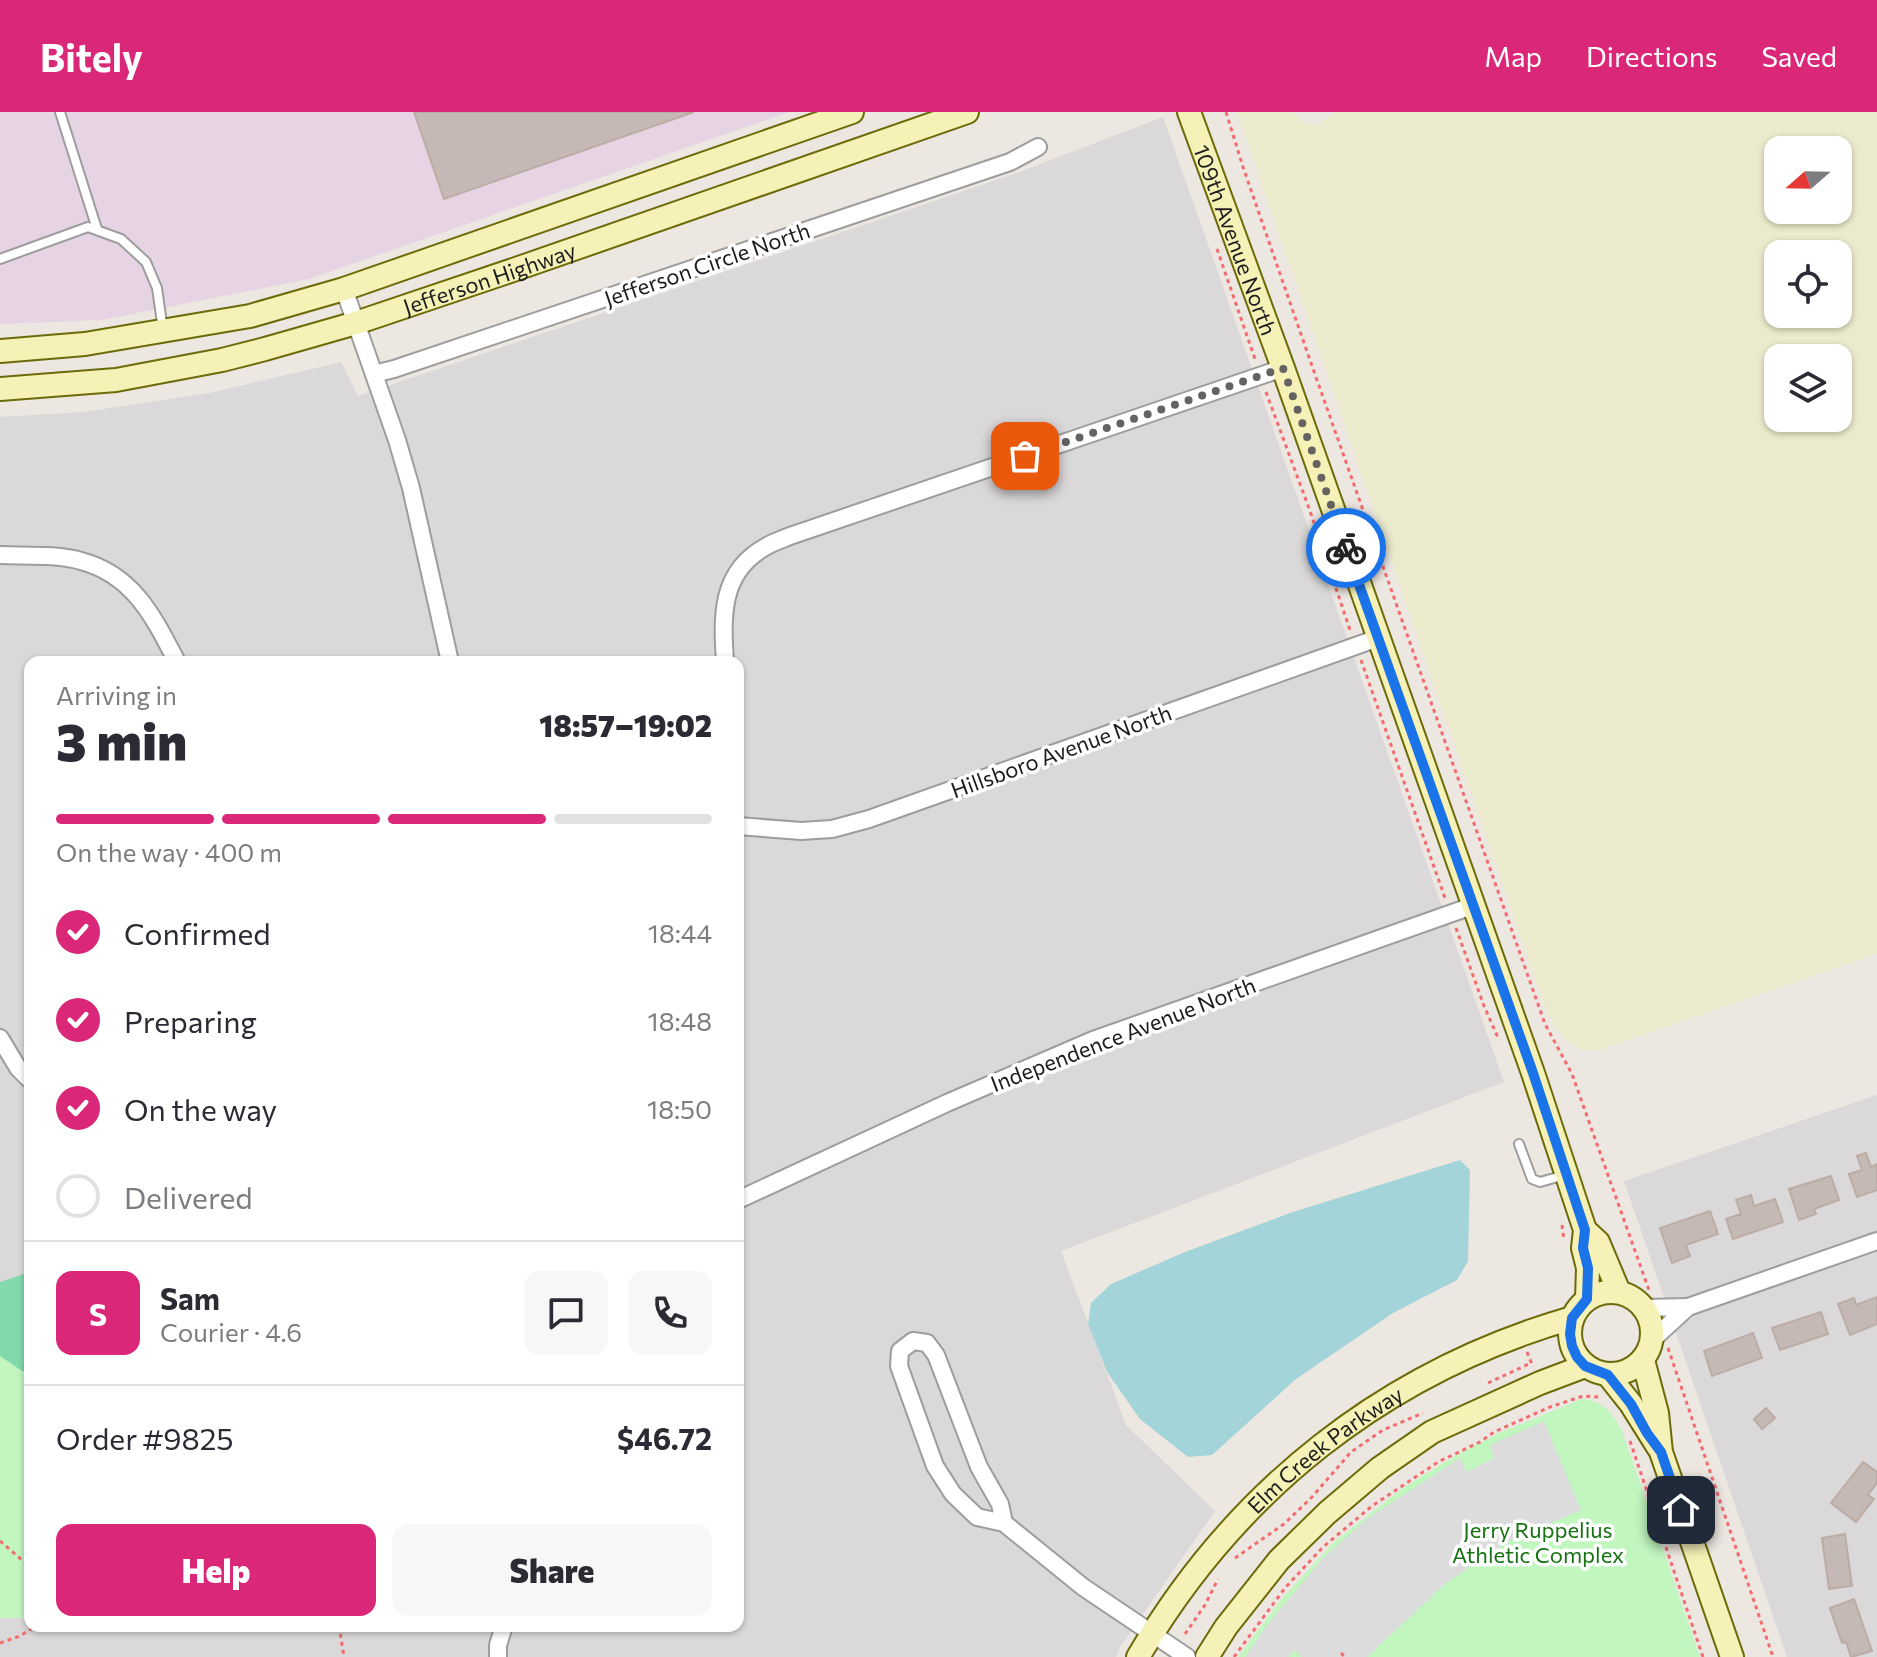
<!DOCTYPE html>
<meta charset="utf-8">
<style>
body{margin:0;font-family:Commissioner,sans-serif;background:#f7f7f7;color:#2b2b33;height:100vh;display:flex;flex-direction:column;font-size:30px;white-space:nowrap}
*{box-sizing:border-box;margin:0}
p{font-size:26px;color:#7c7c81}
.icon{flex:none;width:44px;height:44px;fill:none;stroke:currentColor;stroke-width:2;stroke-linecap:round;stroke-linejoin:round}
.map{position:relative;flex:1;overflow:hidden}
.sheet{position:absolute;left:24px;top:544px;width:720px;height:976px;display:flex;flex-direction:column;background:#fff;border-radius:16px;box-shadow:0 2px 6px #0004}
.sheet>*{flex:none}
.needle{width:52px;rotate:250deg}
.controls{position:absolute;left:1764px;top:24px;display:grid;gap:16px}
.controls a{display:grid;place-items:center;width:88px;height:88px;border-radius:16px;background:#fff;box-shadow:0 2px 6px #0004;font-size:40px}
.pin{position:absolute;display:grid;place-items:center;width:68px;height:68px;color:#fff;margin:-34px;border-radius:16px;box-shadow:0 4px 12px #0006}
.courier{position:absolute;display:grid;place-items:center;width:80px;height:80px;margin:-40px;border:6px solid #1a73e8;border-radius:50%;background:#fff;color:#222;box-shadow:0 2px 10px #0007}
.head em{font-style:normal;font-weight:800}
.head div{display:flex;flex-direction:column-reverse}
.head{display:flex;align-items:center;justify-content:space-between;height:136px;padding:0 32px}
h1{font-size:52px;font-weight:800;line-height:60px}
.bar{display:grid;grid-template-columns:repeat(4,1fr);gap:12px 8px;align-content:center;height:96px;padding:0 32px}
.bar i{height:10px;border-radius:6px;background:#e1e1e2}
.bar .active{background:#db2777}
.bar p{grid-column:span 4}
.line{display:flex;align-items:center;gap:20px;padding:0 32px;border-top:2px solid #e1e1e2}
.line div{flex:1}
.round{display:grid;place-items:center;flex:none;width:84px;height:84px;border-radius:16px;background:#f7f7f7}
ol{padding:0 32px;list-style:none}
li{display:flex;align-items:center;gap:24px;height:88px}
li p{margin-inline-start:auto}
li .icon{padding:8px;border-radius:50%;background:#db2777;color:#fff;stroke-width:4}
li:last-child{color:#7c7c81}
li i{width:44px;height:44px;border:4px solid #e1e1e2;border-radius:50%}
.cta{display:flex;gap:16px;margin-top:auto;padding:16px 32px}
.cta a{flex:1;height:92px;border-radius:16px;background:#db2777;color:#fff;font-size:32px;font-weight:800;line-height:92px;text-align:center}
.cta a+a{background:#f7f7f7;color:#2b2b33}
header{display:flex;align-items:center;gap:48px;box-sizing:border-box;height:112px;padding:0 40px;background:#db2777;color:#fff}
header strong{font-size:38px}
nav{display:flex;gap:44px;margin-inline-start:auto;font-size:28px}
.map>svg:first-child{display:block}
</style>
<header>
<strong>Bitely</strong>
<nav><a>Map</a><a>Directions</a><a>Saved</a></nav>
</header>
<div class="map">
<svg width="1877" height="1545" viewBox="0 0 1877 1545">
<rect width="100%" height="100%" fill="#ede7e1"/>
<g fill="#dad8d9" fill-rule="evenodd">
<path d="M1163,5L1504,970L1061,1139L1126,1313L1215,1399L1120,1535L1116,1545H0V305L83,300L210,281L341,250L358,284L1014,62ZM30,550H738V1514H30Z"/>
<polygon points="1877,983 1877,1545 1787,1545 1624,1069"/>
</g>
<polygon fill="#e6d4e4" points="0,0 789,0 309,167 102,208 0,212"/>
<path fill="#ebeacd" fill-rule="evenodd" d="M1237,0H1292L1306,12H1319L1335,0H1877V842L1599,938H1582L1568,930L1556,916L1545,896ZM1778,38H1838V98H1778ZM1778,142H1838V202H1778ZM1778,246H1838V306H1778Z"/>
<g fill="#c1f6bf">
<polygon points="30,1166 30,1506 0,1506 0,1177"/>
<path d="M1582,1287C1604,1289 1613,1302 1622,1319L1700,1545H1238L1280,1489L1333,1431L1403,1376L1455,1344L1499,1321Z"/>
</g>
<polygon fill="#82d9ac" points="30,1160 30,1261 22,1259 0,1244 0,1170"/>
<polygon fill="#dcdcdc" points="1544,1309 1581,1398 1507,1430 1446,1471 1367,1545 1302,1545 1295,1538 1288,1545 1245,1545 1268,1512 1324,1445 1367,1407 1460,1346 1467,1360 1494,1346 1490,1333"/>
<polygon fill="#a3d4d9" points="1460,1048 1470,1058 1468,1149 1457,1168 1393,1201 1296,1267 1212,1343 1188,1345 1140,1307 1107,1260 1088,1212 1091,1191 1111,1172 1185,1140 1293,1100"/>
<g fill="#c4b9b5" stroke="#bdaca5" stroke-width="2">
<polygon points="414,0 694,0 444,87"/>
<polygon points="1866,1041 1871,1055 1877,1052 1877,1078 1857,1085 1849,1062 1862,1058 1857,1044"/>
<polygon points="1831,1064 1839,1088 1814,1097 1816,1102 1799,1108 1789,1077"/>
<polygon points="1751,1083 1754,1094 1775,1087 1783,1110 1733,1127 1726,1107 1741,1102 1736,1088"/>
<polygon points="1710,1099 1718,1122 1686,1133 1690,1144 1672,1151 1660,1116"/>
<polygon points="1877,1185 1877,1212 1850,1223 1838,1192 1854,1186 1856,1193"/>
<polygon points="1821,1200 1828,1222 1780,1238 1772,1216"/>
<polygon points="1753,1221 1762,1246 1712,1264 1704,1239"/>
<polygon points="1766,1296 1775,1306 1762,1317 1754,1307"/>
<polygon points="1863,1350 1877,1360 1877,1371 1868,1383 1874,1387 1856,1410 1831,1391"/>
<polygon points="1845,1422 1852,1474 1829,1477 1822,1426"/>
<polygon points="1854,1487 1872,1539 1851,1545 1846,1530 1842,1531 1830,1496"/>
</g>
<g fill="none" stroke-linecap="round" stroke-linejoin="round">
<defs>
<g id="lane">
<polyline points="60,0 97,117"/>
<polyline points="0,147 88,115 121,127 146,150 157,176 163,218"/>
<polyline points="1519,1032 1532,1067 1540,1070 1565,1063"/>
</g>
<g id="street">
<polyline points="344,177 397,328 411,376 450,550"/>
<polyline points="374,262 394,257 1010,50 1038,35"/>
<path d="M0,443C25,444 58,442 81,449C134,463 154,506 177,550"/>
<path d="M725,550C722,504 720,459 767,434C774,430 783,427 790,424L1283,256"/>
<polyline points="738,714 801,719 832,717 869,707 1378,526"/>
<polyline points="0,926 18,956 30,968"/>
<polyline points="738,1088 947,991 1093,928 1472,794"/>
<polyline points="1688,1195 1877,1129"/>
<polyline points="1645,1196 1688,1195 1652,1228"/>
<polyline points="1004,1411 1000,1392 979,1355 936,1243 927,1231 913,1229 900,1239 899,1254 935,1354 953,1382 977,1405 1004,1411 1083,1475 1187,1545"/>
<polyline points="498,1545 498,1533 504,1514"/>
</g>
<g id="secondary">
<path id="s1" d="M1189,0L1283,256L1533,961L1585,1118L1583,1136L1588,1156L1587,1187"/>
<polyline points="0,239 85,232 250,204 344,177 852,0"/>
<path id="s2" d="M0,277L116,268L222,248L265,237L356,211L516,157L967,0"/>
<polyline points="1585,1118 1598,1130 1619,1180"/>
<circle cx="1611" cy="1221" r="41"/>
<polyline points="1643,1248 1657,1301 1661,1340 1732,1545"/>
<polyline points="1608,1263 1631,1292 1658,1335"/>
<path id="s3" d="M1138,1545C1236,1378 1385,1260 1572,1206"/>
<polyline points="1207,1545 1226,1515 1279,1448 1327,1401 1380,1356 1432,1320 1540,1271 1585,1254"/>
</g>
</defs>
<use href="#lane" stroke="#9d9d9d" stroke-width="12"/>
<use href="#street" stroke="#9d9d9d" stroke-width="20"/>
<use href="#secondary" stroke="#6c6a09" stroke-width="26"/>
<g stroke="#f36c6f" stroke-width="3" stroke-dasharray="4 4" stroke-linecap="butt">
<polyline points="1226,0 1243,55 1312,254 1545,912 1572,962 1650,1181"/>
<polyline points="1217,137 1255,247"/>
<polyline points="1266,280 1310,399 1350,518"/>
<polyline points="1361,548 1445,786"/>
<polyline points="1456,816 1484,894 1499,928"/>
<polyline points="1562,1113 1564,1129"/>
<polyline points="1668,1236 1773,1545"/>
<polyline points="1527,1240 1533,1255"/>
<polyline points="1488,1271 1531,1251"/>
<polyline points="1630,1329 1703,1545"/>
<polyline points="0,1429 30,1455"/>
<polyline points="1235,1446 1284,1412 1312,1385 1351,1340 1383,1318 1423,1301"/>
<polyline points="339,1514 344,1545"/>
<polyline points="1185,1522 1205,1493 1218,1467"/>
<polyline points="0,1531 20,1524 36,1514"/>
<polyline points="1341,1541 1345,1545"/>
<polyline points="1234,1545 1285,1476 1323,1435 1372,1394 1438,1350 1480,1330 1494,1320 1550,1295 1583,1284 1599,1285"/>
</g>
<use href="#lane" stroke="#fff" stroke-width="8"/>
<use href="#street" stroke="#fff" stroke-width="16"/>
<use href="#secondary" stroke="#f6f1b6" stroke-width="22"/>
</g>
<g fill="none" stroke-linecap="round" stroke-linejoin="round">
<polyline stroke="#656361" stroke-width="8" stroke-dasharray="0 14.4" points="1025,344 1283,256 1346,436"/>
<polyline stroke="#1a73e8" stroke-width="10" points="1346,436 1533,961 1585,1118 1583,1136 1588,1156 1587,1187 1572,1206 1570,1222 1572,1234 1577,1245 1585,1254 1608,1263 1631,1292 1647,1321 1661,1340 1681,1398"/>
</g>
<g text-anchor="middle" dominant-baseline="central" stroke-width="7" stroke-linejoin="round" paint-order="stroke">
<g font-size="22" fill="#1c1c1c" stroke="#fff">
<text stroke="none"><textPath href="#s1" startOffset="136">109th Avenue North</textPath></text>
<text transform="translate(707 152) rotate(-19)">Jefferson Circle North</text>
<text stroke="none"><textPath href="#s2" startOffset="504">Jefferson Highway</textPath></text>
<text transform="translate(1061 639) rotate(-20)">Hillsboro Avenue North</text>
<text transform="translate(1123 922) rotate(-21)">Independence Avenue North</text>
<text stroke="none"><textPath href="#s3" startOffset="282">Elm Creek Parkway</textPath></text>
</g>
<g font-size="22" fill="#147310" stroke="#fff">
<text x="1538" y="1417">Jerry Ruppelius<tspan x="1538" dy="25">Athletic Complex</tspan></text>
</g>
</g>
</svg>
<div class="controls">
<a><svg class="needle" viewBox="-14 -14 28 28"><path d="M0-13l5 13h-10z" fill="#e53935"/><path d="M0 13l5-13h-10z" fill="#7c7c81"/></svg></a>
<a><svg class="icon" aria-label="locate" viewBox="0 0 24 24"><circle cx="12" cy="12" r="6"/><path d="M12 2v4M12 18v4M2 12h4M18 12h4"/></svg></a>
<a><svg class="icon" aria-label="layers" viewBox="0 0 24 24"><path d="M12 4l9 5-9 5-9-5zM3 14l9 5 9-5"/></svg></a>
</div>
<div class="pin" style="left:1025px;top:344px;background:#ea580c"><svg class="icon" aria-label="bag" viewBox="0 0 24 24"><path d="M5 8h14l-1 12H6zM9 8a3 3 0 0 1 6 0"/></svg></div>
<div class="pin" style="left:1681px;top:1398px;background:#1f2937"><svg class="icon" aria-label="home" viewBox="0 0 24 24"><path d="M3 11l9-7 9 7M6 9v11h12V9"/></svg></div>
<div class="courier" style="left:1346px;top:436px"><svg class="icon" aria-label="bike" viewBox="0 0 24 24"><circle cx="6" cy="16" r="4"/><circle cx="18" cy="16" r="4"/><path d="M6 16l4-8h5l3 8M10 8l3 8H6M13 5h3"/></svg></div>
<section class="sheet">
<div class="head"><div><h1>3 min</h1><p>Arriving in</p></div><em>18:57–19:02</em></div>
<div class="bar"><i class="active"></i><i class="active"></i><i class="active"></i><i></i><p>On the way · 400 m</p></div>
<ol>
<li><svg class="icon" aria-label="check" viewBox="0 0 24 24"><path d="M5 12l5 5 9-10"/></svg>Confirmed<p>18:44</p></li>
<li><svg class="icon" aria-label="check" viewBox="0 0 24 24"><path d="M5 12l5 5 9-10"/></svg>Preparing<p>18:48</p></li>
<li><svg class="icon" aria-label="check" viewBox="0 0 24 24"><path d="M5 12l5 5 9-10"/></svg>On the way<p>18:50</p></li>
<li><i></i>Delivered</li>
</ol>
<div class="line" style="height:144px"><b class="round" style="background:#db2777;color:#fff">S</b><div><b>Sam</b><p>Courier · 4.6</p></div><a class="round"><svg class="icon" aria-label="chat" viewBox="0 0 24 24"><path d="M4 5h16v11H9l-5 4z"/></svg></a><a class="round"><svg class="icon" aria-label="phone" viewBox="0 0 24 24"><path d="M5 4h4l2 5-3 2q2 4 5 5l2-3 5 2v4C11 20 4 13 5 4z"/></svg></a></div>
<div class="line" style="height:104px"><div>Order #9825</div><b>$46.72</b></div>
<div class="cta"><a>Help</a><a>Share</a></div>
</section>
</div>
